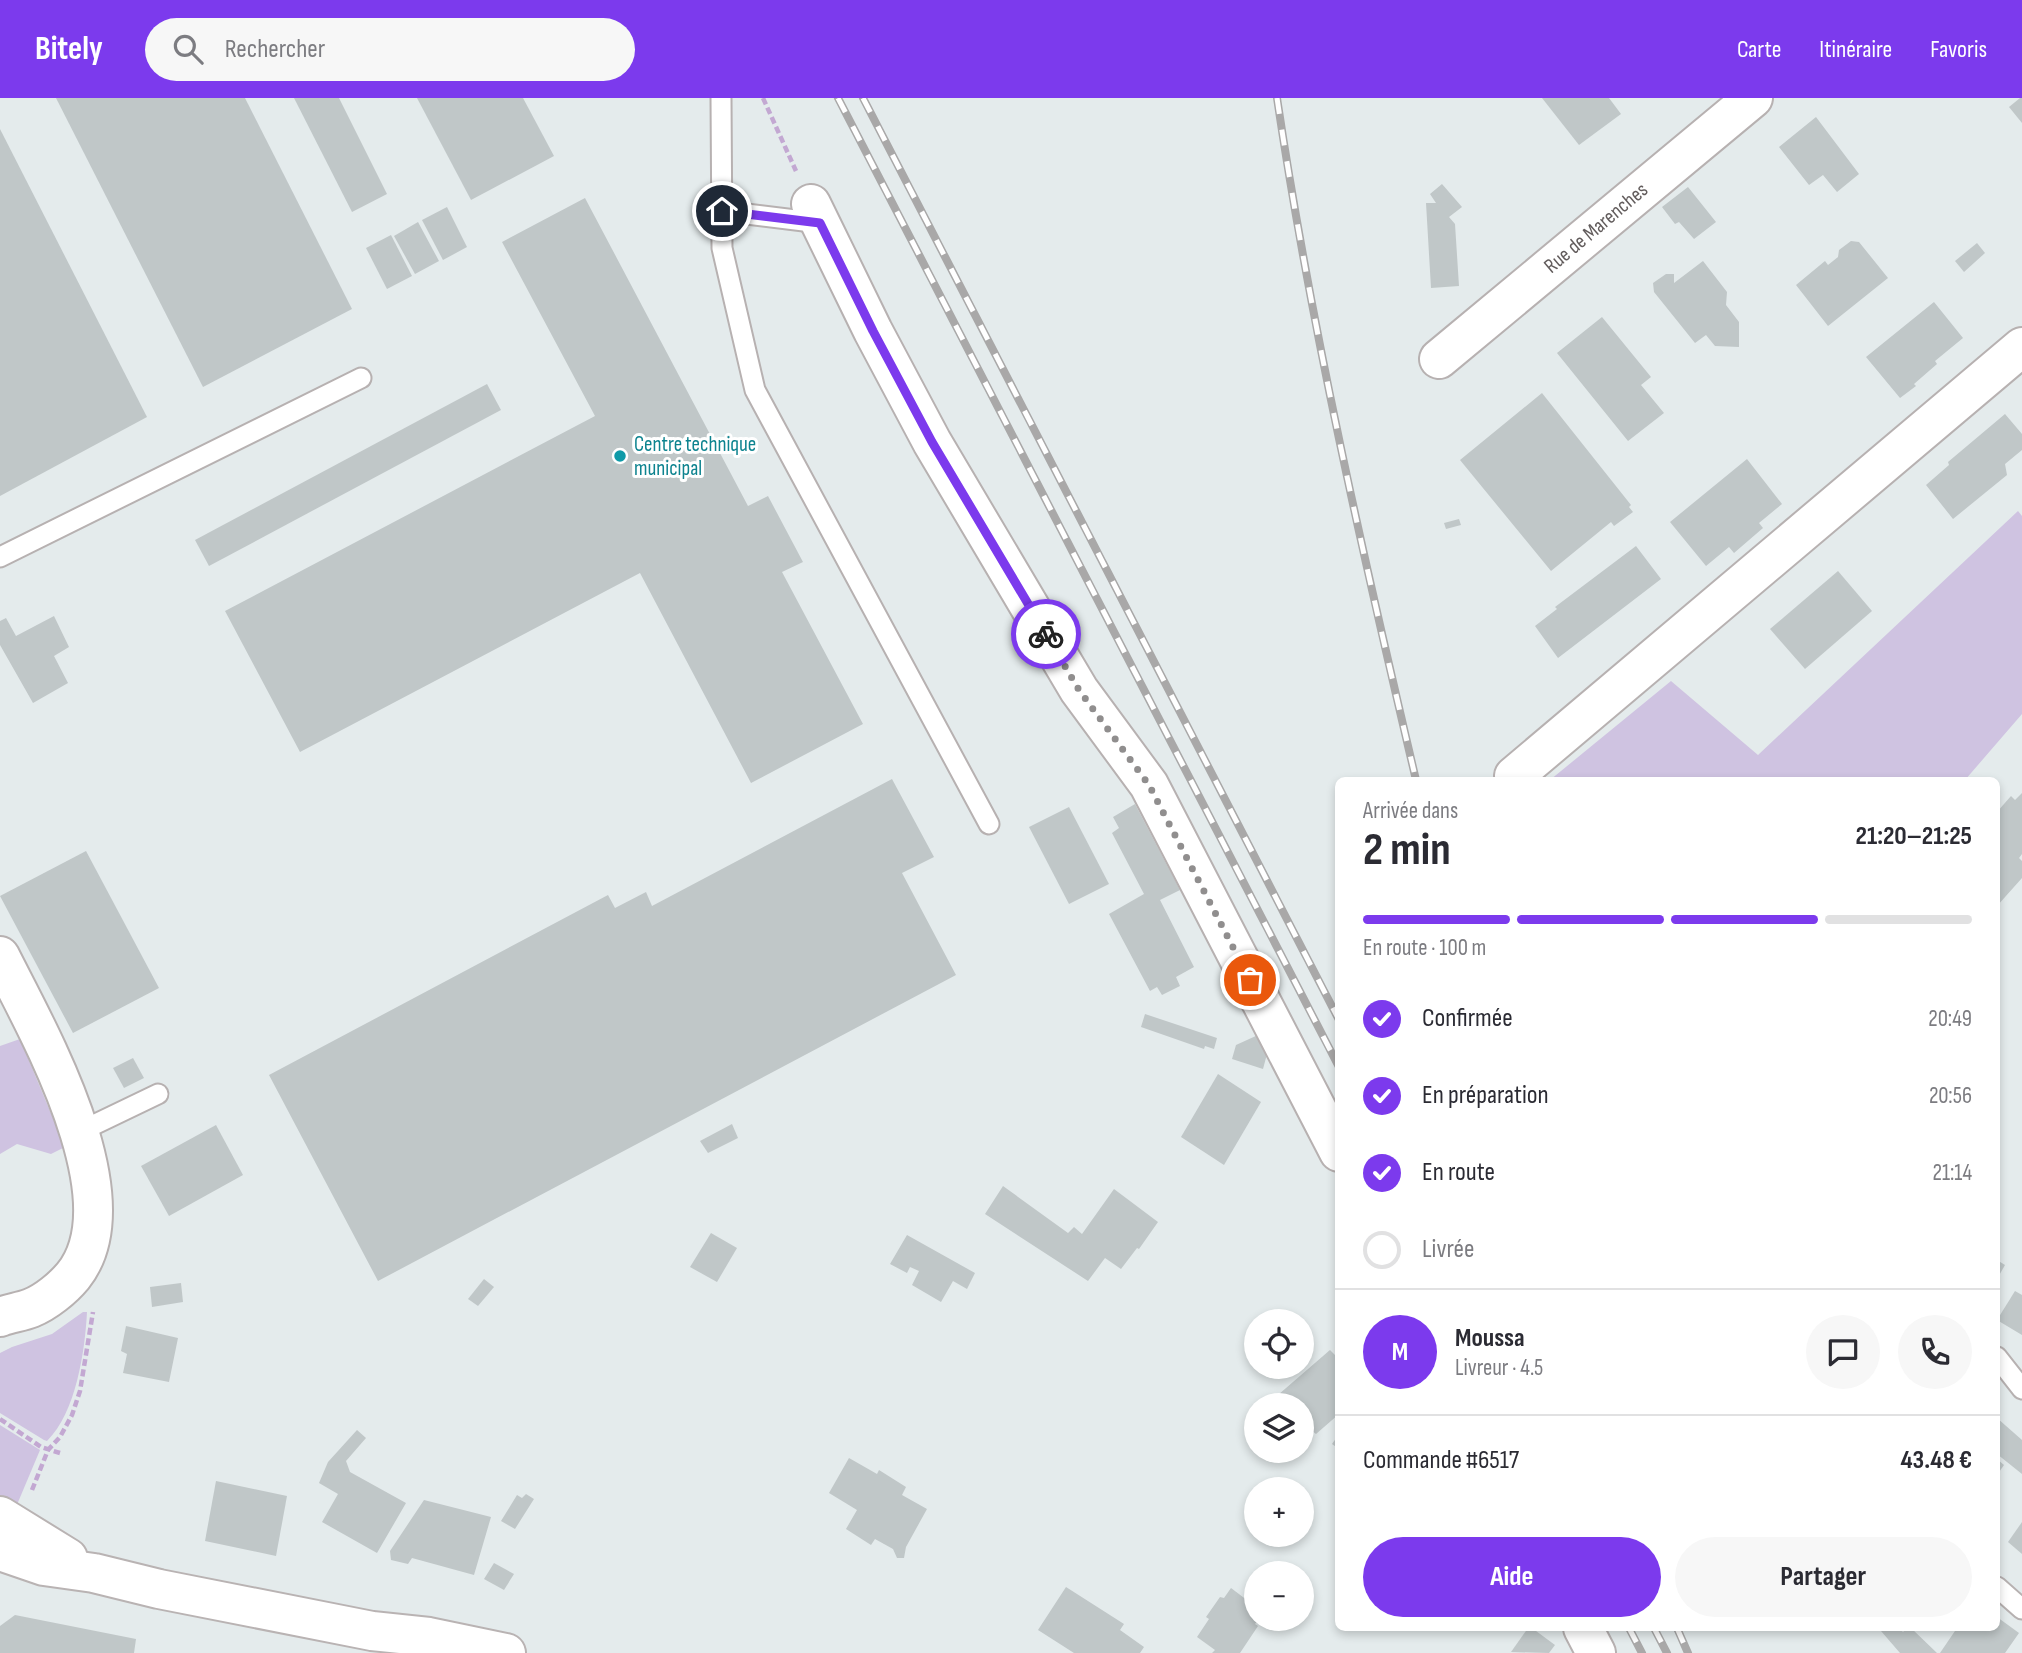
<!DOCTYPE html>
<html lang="fr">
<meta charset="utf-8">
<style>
body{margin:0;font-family:"Sofia Sans Condensed",sans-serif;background:#f7f7f7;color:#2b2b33;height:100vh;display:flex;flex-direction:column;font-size:26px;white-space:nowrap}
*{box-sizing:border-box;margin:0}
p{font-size:23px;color:#7c7c81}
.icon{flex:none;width:38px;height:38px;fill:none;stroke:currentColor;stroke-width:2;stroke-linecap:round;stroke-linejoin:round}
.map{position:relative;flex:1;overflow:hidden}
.sheet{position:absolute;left:1335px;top:679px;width:665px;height:854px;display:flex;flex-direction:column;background:#fff;border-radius:10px;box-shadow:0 4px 10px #0003}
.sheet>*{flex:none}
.controls{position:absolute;left:1244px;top:1211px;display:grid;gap:14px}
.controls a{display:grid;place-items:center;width:70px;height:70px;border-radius:50%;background:#fff;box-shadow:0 4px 10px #0003;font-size:35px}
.pin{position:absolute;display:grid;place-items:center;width:60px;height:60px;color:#fff;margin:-30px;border:4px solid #fff;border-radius:50%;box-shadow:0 2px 7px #0007}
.courier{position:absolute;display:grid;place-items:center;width:70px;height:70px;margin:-35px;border:5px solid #7c3aed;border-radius:50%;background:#fff;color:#222;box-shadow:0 2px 9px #0007}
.summary em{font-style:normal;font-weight:700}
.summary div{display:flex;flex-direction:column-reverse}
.summary{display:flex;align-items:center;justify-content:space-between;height:119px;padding:0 28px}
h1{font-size:46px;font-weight:700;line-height:52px}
.bar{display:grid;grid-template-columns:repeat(4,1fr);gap:10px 7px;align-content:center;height:84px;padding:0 28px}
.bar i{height:9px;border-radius:5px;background:#e1e1e2}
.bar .selected{background:#7c3aed}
.bar p{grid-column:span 4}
.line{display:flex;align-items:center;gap:18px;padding:0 28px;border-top:2px solid #e1e1e2}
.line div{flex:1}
.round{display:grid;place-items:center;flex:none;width:74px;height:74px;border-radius:37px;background:#f7f7f7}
ol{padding:0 28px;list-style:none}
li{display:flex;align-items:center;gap:21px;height:77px}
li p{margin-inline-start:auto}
li .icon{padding:7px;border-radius:50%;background:#7c3aed;color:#fff;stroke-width:4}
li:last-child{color:#7c7c81}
li i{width:38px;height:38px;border:4px solid #e1e1e2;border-radius:50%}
.primary-button{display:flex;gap:14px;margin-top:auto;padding:14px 28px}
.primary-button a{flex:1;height:80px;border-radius:42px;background:#7c3aed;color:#fff;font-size:28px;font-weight:700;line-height:80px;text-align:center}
.primary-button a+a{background:#f7f7f7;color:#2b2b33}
header{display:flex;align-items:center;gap:42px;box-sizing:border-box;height:98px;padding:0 35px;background:#7c3aed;color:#fff}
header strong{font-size:33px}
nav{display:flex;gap:38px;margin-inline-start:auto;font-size:24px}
.search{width:490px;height:63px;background:#f7f7f7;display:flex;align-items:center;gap:18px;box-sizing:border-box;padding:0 24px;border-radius:38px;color:#7c7c81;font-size:26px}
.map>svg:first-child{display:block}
</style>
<header>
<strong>Bitely</strong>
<div class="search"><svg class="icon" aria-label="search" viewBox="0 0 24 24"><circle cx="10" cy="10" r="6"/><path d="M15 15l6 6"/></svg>Rechercher</div>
<nav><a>Carte</a><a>Itinéraire</a><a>Favoris</a></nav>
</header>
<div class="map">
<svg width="2022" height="1555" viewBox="0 0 2022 1555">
<rect width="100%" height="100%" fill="#e4ebec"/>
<g fill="#cfc3e1">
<polygon points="2018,413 2022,418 2022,616 1965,682 1550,682 1671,583 1758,657"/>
<polygon points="20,941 55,1025 63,1050 51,1056 17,1046 0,1056 0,948"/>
<path d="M83,1214H87C85,1253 76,1315 47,1343L44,1342L0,1315V1255L12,1249L52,1236Z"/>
<polygon points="0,1327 40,1352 16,1409 0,1401"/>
</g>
<g fill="#c0c7c8">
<polygon points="56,0 245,0 352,211 203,289"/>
<polygon points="294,0 339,0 387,96 352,114"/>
<polygon points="417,0 523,0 554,58 471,102"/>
<polygon points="1542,0 1609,0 1621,16 1579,47"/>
<polygon points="2020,0 2022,0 2022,25 2009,9"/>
<polygon points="1816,19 1859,76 1837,94 1823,77 1809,87 1779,49"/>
<polygon points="0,31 147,319 0,398"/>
<polygon points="1442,86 1462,109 1449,119 1455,126 1459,188 1431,190 1426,105 1436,105 1430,96"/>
<polygon points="1688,89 1716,124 1694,141 1679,124 1675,126 1662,109"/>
<polygon points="585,100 748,408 768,398 803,464 782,474 863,626 751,685 640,475 300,654 225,513 595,318 502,144"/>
<polygon points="447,109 467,149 443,162 422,122"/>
<polygon points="418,124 439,163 415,176 394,138"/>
<polygon points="391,137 412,178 387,191 366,150"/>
<polygon points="1851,143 1859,144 1888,180 1828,228 1796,187 1825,163 1828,167 1838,159 1839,152"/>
<polygon points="1977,145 1985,155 1964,174 1955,163"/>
<polygon points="1703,163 1727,194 1726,207 1739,224 1739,249 1715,248 1706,237 1695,245 1654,194 1653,185 1666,176 1674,176 1674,185"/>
<polygon points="1934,204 1963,240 1935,263 1937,266 1914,286 1916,288 1900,300 1866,259"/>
<polygon points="1602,219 1651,279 1641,287 1664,315 1628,343 1557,255"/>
<polygon points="487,286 501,312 209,468 195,442"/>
<polygon points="1542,295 1631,407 1629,409 1633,414 1614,428 1611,424 1551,473 1460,362"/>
<polygon points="2005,316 2022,336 2022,352 2005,366 2007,377 1953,421 1926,387 1949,367 1948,364"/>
<polygon points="1747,361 1782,406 1759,425 1763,430 1734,455 1729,449 1706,468 1670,424"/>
<polygon points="1459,421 1461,427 1446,431 1444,425"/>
<polygon points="1636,448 1661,481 1558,560 1535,528 1557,511 1555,509"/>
<polygon points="1838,473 1872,513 1805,571 1770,531"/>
<polygon points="54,518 69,549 54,558 68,585 33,605 0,547 0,523 6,520 16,538"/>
<polygon points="892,681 934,759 902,775 956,877 378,1183 269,977 608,797 615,810 646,794 652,808"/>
<polygon points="2022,695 2022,756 2019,760 2022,763 2022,780 1997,808 1997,714 2011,698 2015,702"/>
<polygon points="1135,706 1180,792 1160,802 1194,869 1176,879 1180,888 1162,897 1157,889 1150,893 1109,816 1144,796 1112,735 1119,730 1113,719"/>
<polygon points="1069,709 1109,786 1069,806 1029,729"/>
<polygon points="86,753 159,890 73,935 0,798"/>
<polygon points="1145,916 1217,940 1214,951 1205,948 1204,951 1141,929"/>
<polygon points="1258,937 1267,956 1263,971 1232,961 1236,947"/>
<polygon points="133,960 144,980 124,990 113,970"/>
<polygon points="1218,976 1261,1004 1224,1067 1181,1039"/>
<polygon points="732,1026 738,1040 708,1055 700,1043"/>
<polygon points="216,1027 243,1077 169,1118 141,1068"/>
<polygon points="1003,1088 1068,1135 1074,1129 1082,1136 1114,1091 1158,1124 1139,1151 1137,1150 1121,1171 1105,1160 1088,1183 985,1116"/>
<polygon points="711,1135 737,1150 717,1184 690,1169"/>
<polygon points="907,1137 975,1175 967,1191 953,1183 941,1204 912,1187 919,1173 910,1169 907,1175 890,1166"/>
<polygon points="1997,1162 2005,1167 1997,1181"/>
<polygon points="484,1181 494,1189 478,1208 468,1201"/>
<polygon points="181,1185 183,1204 152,1209 150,1189"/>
<polygon points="2015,1193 2022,1197 2022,1237 1997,1222"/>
<polygon points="126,1228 178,1240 169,1284 123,1275 127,1256 121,1253"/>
<polygon points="1330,1252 1339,1261 1339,1316 1316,1336 1302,1325 1302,1307 1278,1307 1271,1303"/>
<polygon points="1997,1320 2022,1342 2022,1376 1997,1356"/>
<polygon points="1256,1331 1256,1350 1248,1344"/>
<polygon points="357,1332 366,1340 346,1363 350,1374 406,1405 377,1455 322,1424 338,1396 319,1385 328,1364"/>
<polygon points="1339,1336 1339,1351 1332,1346"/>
<polygon points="1261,1353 1281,1353 1275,1362"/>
<polygon points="849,1360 877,1376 879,1372 906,1389 902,1397 927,1411 906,1449 904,1460 897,1460 893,1451 875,1441 871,1447 846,1431 857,1412 829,1395"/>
<polygon points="1997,1361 2004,1367 1997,1377"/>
<polygon points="216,1383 287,1398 276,1458 205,1443"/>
<polygon points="526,1396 534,1401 515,1431 501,1423 517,1397 522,1400"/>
<polygon points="424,1402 491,1419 474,1477 412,1460 408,1466 391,1462 390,1453"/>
<polygon points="2022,1424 2022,1456 2008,1444"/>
<polygon points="494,1465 514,1476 504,1492 484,1481"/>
<polygon points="1066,1489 1124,1526 1120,1532 1144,1549 1140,1555 1074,1555 1038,1532"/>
<polygon points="1231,1490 1256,1509 1256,1521 1259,1521 1255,1526 1258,1528 1240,1555 1212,1555 1215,1552 1197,1539 1209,1521 1206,1519 1220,1499 1224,1500"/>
<polygon points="15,1517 136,1541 134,1555 0,1555 0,1528"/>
<polygon points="1997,1519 2019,1535 2005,1555 1940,1555 1957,1530 1997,1530"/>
<polygon points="1528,1530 1532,1530 1555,1547 1549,1555 1511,1554"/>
<polygon points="1884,1530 1899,1530 1903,1534 1907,1530 1911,1530 1937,1555 1900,1555 1881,1533"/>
</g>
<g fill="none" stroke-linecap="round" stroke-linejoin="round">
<defs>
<g id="service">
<polyline points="721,0 722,150 755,292 989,726"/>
<polyline points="722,113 820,125"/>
<polyline points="0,459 361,280"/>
<polyline points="79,1034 158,996"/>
<polyline points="1997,1259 2022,1291"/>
<polyline points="1997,1489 2022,1511"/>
</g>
<g id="minor">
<polyline points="811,106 873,233 932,344 1079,592 1149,687 1339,1054"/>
<polyline points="1439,261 1753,0"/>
<polyline points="1514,678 2022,249"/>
<path d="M0,858C37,932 135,1101 73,1178C63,1190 46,1204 31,1210C21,1214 10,1215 0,1219"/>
<polyline points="1583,1530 1596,1555"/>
</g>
<g id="secondary">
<polyline points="0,1418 68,1460"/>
<polyline points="0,1453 44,1468 94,1475 159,1491 372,1533 429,1539 506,1555"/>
</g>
</defs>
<use href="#service" stroke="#b7b1b1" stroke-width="23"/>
<use href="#minor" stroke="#b7b1b1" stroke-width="42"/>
<use href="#secondary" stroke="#b9b3b3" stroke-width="42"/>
<g stroke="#c3a8d2" stroke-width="4.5" stroke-dasharray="7 3.5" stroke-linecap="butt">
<polyline points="763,0 796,73"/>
<polyline points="0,1321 41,1349 60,1355"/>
<polyline points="32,1392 48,1352 60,1339 72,1317 80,1293 93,1214"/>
</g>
<use href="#service" stroke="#fff" stroke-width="19"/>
<use href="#minor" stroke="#fff" stroke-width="38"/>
<use href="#secondary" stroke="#fff" stroke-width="38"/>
<defs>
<g id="rail">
<polyline points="838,0 1339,969"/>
<polyline points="863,0 1339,922"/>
<path d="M1277,0C1311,229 1363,457 1416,682"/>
<polyline points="1629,1530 1642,1555"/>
<polyline points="1654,1530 1667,1555"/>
<polyline points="1677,1530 1688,1555"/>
</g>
</defs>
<use href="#rail" stroke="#a9a8a8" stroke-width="8"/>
<use href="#rail" stroke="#fff" stroke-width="5" stroke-dasharray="16" stroke-linecap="butt"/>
</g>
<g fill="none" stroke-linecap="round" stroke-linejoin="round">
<polyline stroke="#908e8e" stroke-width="7" stroke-dasharray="0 12.6" points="1046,536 1079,592 1149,687 1250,882"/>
<polyline stroke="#7c3aed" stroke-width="9" points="722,113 820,125 873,233 932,344 1046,536"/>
</g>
<circle fill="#0f9aa8" stroke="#fff" stroke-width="2.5" cx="620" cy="358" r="7"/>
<g text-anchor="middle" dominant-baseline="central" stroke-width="6" stroke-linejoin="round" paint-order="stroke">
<g font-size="21" fill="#625c5c" stroke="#fff">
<text transform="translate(1596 130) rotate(-40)">Rue de Marenches</text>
</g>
<g font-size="21" fill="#0d838f" stroke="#fff" text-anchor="start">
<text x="634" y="346">Centre technique<tspan x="634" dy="24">municipal</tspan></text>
</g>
</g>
</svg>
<div class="controls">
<a><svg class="icon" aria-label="locate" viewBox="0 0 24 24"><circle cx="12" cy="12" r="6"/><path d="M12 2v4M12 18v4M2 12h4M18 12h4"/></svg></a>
<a><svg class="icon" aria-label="layers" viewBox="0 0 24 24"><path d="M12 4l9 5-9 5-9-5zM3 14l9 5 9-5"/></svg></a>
<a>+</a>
<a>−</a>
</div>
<div class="pin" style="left:1250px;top:882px;background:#ea580c"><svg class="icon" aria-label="bag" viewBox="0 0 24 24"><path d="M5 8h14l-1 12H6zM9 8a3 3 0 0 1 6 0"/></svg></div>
<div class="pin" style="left:722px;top:113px;background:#1f2937"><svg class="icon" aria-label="home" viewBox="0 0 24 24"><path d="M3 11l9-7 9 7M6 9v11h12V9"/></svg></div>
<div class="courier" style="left:1046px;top:536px"><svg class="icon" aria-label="bike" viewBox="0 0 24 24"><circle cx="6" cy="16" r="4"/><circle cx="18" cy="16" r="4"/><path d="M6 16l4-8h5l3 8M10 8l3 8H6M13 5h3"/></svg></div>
<section class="sheet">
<div class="summary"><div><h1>2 min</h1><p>Arrivée dans</p></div><em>21:20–21:25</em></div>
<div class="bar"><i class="selected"></i><i class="selected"></i><i class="selected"></i><i></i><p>En route · 100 m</p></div>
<ol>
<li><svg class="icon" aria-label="check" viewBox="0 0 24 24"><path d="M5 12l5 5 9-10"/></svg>Confirmée<p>20:49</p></li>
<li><svg class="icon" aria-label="check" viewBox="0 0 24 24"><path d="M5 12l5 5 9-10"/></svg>En préparation<p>20:56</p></li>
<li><svg class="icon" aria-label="check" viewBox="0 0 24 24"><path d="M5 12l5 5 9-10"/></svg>En route<p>21:14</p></li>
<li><i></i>Livrée</li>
</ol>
<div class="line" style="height:126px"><b class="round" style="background:#7c3aed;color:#fff">M</b><div><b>Moussa</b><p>Livreur · 4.5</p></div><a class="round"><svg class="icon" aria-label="chat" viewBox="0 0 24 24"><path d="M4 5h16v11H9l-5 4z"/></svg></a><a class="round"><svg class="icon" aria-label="phone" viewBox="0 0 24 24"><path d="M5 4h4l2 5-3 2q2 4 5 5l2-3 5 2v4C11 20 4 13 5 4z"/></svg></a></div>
<div class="line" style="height:91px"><div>Commande #6517</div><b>43.48 €</b></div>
<div class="primary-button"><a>Aide</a><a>Partager</a></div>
</section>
</div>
